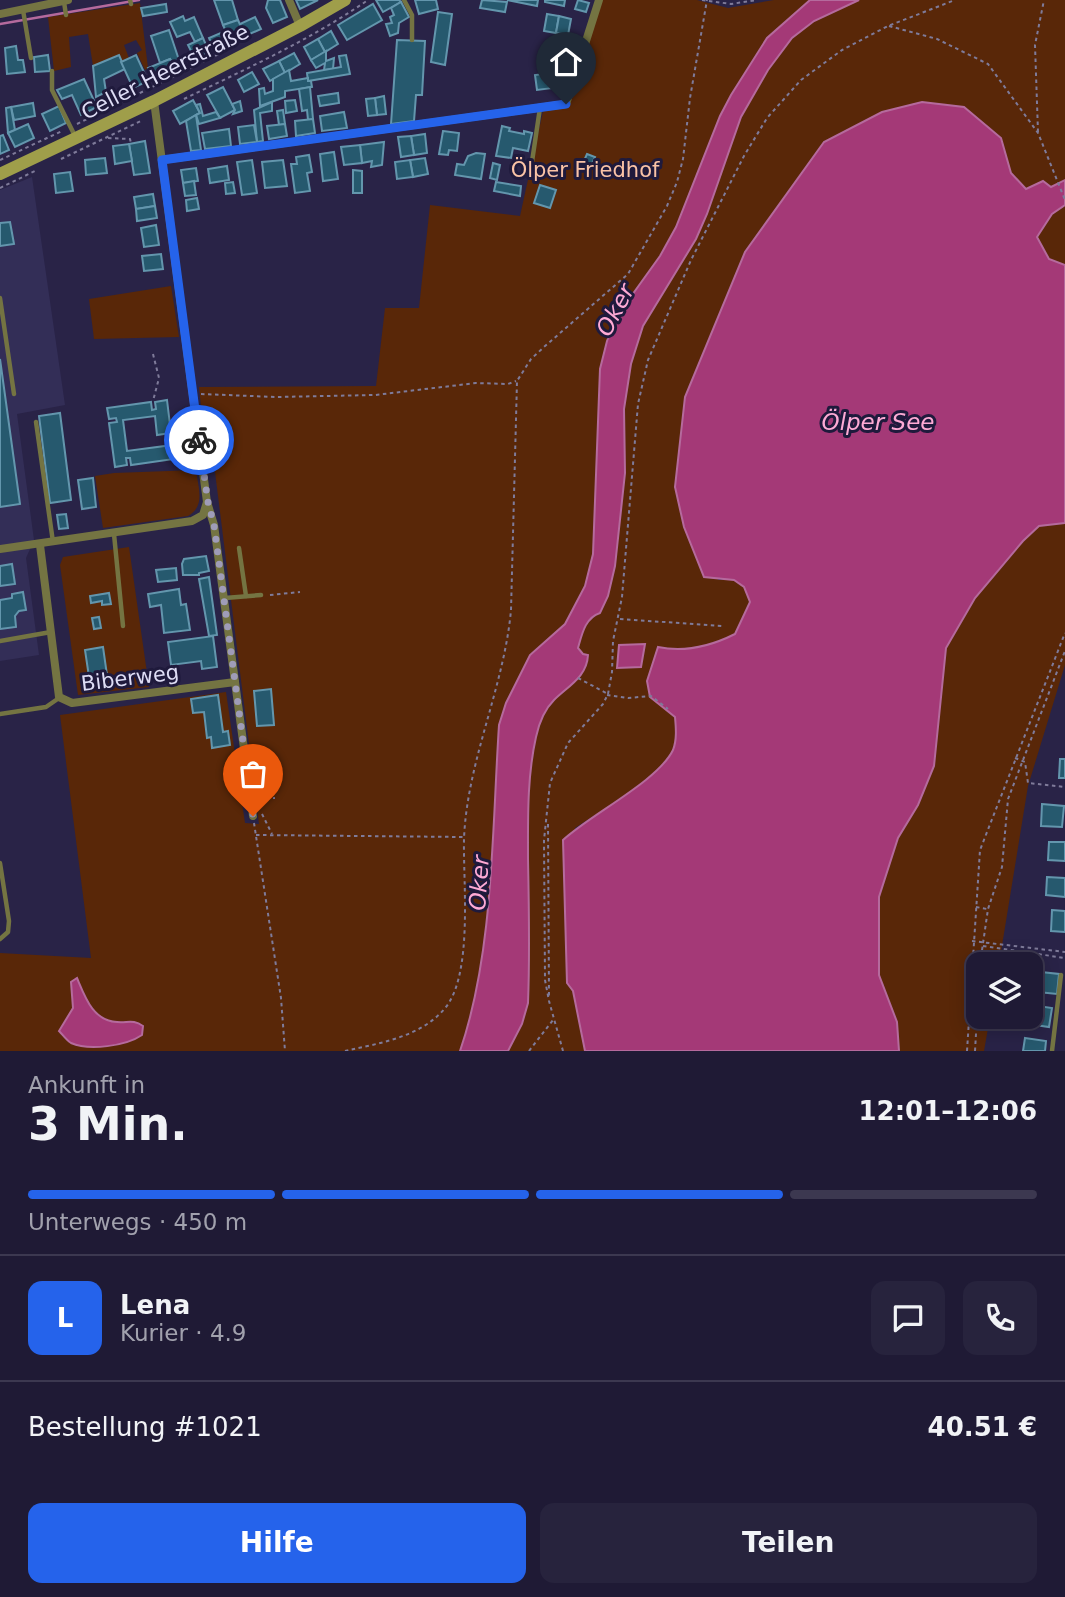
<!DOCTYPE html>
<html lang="de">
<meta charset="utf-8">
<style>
body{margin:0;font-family:"DejaVu Sans",sans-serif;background:#27233d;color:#f1f3f6;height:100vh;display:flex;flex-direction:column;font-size:26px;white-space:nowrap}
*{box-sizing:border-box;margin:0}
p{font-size:23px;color:#a1a1ad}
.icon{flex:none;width:38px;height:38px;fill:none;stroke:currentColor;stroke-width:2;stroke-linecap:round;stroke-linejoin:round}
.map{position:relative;height:1051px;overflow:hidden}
.side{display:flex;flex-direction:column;background:#1f1a35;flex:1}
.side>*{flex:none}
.fabs{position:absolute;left:966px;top:952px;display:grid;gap:14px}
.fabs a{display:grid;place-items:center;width:77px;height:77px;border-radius:14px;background:#1f1a35;box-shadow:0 4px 18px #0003,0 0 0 2px #3c3850;font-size:35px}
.pin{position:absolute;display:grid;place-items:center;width:60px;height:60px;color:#fff;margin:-72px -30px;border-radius:50% 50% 50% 0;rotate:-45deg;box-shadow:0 0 7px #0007}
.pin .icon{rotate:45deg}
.courier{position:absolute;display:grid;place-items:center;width:70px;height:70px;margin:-35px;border:5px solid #2563eb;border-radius:50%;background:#fff;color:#222;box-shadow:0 2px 9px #0007}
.head em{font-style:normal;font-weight:800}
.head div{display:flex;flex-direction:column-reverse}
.head{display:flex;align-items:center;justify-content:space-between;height:119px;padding:0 28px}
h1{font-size:46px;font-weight:800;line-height:52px}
.bar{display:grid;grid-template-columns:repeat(4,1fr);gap:10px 7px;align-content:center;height:84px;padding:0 28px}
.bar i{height:9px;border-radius:5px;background:#3c3850}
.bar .active{background:#2563eb}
.bar p{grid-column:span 4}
.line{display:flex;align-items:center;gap:18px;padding:0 28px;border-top:2px solid #3c3850}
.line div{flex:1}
.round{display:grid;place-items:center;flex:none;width:74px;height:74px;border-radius:14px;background:#27233d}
.action{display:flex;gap:14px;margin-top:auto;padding:14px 28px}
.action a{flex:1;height:80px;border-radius:14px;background:#2563eb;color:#fff;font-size:28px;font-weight:800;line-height:80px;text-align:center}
.action a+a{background:#27233d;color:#f1f3f6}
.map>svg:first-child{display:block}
</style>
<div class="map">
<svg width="1065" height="1051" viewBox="0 0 1065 1051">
<rect width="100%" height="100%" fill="#292347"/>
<polygon fill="#332e57" points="32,177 65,405 17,414 34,540 26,558 39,655 0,661 0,190"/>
<g fill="#592708">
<path d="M601,0H697L728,8L774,0H1065V265L1049,259L1037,237L1026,189L1011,173L1001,138L824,142L745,252L685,397L718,580H734L744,587L750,601L735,634C711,646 686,653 658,647L647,681L650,697L675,717C676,728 677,739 673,750C660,778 602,810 575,828L566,976L567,983L573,990L585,1051H0V953L91,958L60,715L226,692L245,823L259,824L208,416H202L199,387L376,386L385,308H419L430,205L520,216L544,107L567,105Z"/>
<polygon points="140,3 148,68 145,70 137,53 142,50 136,40 124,45 129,58 121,62 118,55 93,66 88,34 69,37 71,67 54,71 48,17"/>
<polygon points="171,286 179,337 94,339 89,299"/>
<path d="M196,470C198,487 206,506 188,516L103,528L95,476L114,473Z"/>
<polygon points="1065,523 1065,665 1028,786 999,964 978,964 978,1017 990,1017 984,1051 899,1051 897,1021 879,975 879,897 898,838 918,805 934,766 946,648 975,598 1023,541 1039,526"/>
<polygon points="129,547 149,687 78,695 60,565 63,557"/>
</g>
<g fill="#a43977" stroke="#b56a9d" stroke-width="2">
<path d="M810,0H859L814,21L792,38L768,70L741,117L707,214L696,239L643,326L631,364L624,409L625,473L615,566L608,596L600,613C585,618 582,634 578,648L583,654L588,655C587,677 568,686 554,700C544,710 539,723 536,737C527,777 528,819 528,859C529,907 530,955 528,1003L522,1024L508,1051H460C494,952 492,829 499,725L506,703L530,655L565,624L585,586L593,554L600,369L607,341L617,316L660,256L676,227L720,116L731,95L767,38Z"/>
<path d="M922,102L964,107L1001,138L1011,173L1026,189L1043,181L1051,187L1065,180V205L1052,214L1037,237L1049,259L1065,265V523L1039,526L1023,541L975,598L946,648L934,766L918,805L898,838L879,897V975L897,1022L899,1051H585L573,991L567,983L563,840C591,814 658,781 673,750C677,740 676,728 675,717L650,697L647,681L658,647C686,653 711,646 735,634L750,602L744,587L734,580L704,577L684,527L675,487L685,397L745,252L824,142L882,112Z"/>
<polygon points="645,644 641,667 617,668 619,645"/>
<path d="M77,978C85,997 93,1021 117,1022C128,1023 133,1019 143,1026L142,1035C126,1046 89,1051 71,1043C66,1040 63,1035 59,1031L73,1008L71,982Z"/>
</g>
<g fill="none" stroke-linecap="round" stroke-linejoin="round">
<polyline stroke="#b56a9d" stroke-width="2.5" points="0,24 139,0"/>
</g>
<g fill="#26596e" stroke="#6396ad" stroke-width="2">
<polygon points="214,0 232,0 238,20 223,25"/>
<polygon points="280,0 287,17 273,23 266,8 268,0"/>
<polygon points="296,0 318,0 300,9"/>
<polygon points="376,0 399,0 401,2 383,12"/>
<polygon points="415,0 436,0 438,9 419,14"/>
<polygon points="482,0 507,2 505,12 480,8"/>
<polygon points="507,0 538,0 537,6"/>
<polygon points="545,0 565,0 564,6 545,2"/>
<polygon points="578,0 589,3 586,12 575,9"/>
<polygon points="401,2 409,17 399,23 398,33 390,36 386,24 392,23 390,17 394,15 391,8"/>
<polygon points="166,4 167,12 143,16 141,8"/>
<polygon points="373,4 382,20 347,40 338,25"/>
<polygon points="438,12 452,14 445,65 431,62"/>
<polygon points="547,14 559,16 556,33 544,31"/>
<polygon points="183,16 185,21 194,17 203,38 195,42 190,32 177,37 170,22"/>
<polygon points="559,16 571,19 568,35 556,33"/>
<polygon points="255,17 261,29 245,36 240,24"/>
<polygon points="238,20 245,36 236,39 233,33 227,34 223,25"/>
<polygon points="169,30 179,60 172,62 170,59 160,63 151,36"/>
<polygon points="331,31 338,44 325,52 318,39"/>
<polygon points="223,32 228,43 214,50 209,38"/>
<polygon points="203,38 209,52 195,59 188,45"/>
<polygon points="318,39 325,52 311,60 304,47"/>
<polygon points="397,40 425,41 422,95 416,95 414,121 391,124"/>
<polygon points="550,45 567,48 564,62 547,59"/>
<polygon points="16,46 18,60 23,60 25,72 7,74 5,48"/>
<polygon points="326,51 326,61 334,58 333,69 324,70 325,63 316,68 311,60"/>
<polygon points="294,53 300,64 285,73 279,61"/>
<polygon points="48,55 50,71 35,72 34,57"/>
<polygon points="119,55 125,69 104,79 106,92 96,97 93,66"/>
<polygon points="136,55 148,81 133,88 121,62"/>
<polygon points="346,55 350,74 308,81 307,73 341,67 339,56"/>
<polygon points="170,59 175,69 153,79 148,68"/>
<polygon points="279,61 285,73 270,81 263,69"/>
<polygon points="289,70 291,81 308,78 308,81 311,81 312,87 285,91 285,97 260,106 259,89 264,88 265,94 273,91 273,79"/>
<polygon points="252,72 259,84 244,92 238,80"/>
<polygon points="551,73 553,88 537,90 535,75"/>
<polygon points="84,79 97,107 81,115 72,95 62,99 57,90"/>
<polygon points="223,87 235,110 220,118 207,95"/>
<polygon points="310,87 313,119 308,120 307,110 302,111 299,89"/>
<polygon points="338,93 339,103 320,106 318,96"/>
<polygon points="384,96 386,114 377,115 375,98"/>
<polygon points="375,98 377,115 368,116 366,99"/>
<polygon points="193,100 200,113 180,124 173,111"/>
<polygon points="295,100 297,111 286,113 285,101"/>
<polygon points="240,101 242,111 233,114 235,110 232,104"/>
<polygon points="272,102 272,111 260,113 263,141 257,142 254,110"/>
<polygon points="33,103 35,116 14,120 11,107"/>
<polygon points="200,104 203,116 216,112 220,118 199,124 196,115 200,113 196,105"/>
<polygon points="59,106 66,123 50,131 42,114"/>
<polygon points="11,107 15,130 8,133 6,108"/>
<polygon points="283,110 285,124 279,125 277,111"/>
<polygon points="344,112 347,128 322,131 320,116"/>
<polygon points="196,115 201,150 191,151 186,121"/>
<polygon points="313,119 315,133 296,136 295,121"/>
<polygon points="28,124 34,138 15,147 8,133"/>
<polygon points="285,124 287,136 269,139 267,126"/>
<polygon points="254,125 257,142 240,144 238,127"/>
<polygon points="502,126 510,128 509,131 524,134 524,131 532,133 528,151 513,148 511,158 496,156"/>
<polygon points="229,129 231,146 205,149 202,133"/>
<polygon points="443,131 459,133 457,151 449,150 448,155 439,154"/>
<polygon points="425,134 427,153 414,155 411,136"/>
<polygon points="3,135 9,150 0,154 0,136"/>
<polygon points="411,136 414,155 401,157 398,137"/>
<polygon points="145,141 150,173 134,175 129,144"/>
<polygon points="384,142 382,165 371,167 372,161 362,163 360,145"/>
<polygon points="129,144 132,161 115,164 113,146"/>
<polygon points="360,145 362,163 344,165 341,147"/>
<polygon points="334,152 338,179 323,181 320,154"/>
<polygon points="476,153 485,154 481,179 455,175 457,164 464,165 468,156"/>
<polygon points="587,154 595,157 591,166 583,163"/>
<polygon points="309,155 312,172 307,173 310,191 295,193 291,164 297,164 296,157"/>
<polygon points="105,158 107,173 86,175 85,160"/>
<polygon points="425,158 428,174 413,177 410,160"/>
<polygon points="252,160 257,193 242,195 237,162"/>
<polygon points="283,160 287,186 265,188 262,162"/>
<polygon points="410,160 413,177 397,179 395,162"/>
<polygon points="493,163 500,165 497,180 490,178"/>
<polygon points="227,166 229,180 210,183 208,169"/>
<polygon points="196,168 198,181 183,183 181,170"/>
<polygon points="353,170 362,171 362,193 353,193"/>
<polygon points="70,172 73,191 56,193 54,174"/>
<polygon points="194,181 196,195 185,196 183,183"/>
<polygon points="233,182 235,193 226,194 225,183"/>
<polygon points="496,182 521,186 520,196 494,191"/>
<polygon points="540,185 556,190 550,208 534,203"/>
<polygon points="153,194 155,206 136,209 134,197"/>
<polygon points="197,198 199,209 187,211 186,200"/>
<polygon points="155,206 157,218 137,221 136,209"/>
<polygon points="10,222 14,244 0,246 0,223"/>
<polygon points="156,225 159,245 144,247 141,228"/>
<polygon points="161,254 163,269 144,271 142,256"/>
<polygon points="0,359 20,504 0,507"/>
<polygon points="167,400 171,433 157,435 155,416 123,420 127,451 173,445 174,459 131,465 130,458 126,458 127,465 115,467 109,423 117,422 116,418 109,419 107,408 151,402 152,410 156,409 155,402"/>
<polygon points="60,413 71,500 50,503 39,416"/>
<polygon points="93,478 96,507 82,509 78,480"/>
<polygon points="66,514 68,528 59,529 57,515"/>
<polygon points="206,556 209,571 199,573 199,575 183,575 182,564 184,559"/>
<polygon points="12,564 15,584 0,586 0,566"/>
<polygon points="176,568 177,580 158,582 156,570"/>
<polygon points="209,577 217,635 209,636 199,579"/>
<polygon points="179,589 181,605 186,604 190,630 164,633 161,605 150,607 148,594"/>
<polygon points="23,592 26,610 19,611 15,616 16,627 0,629 0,600 12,598 12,594"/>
<polygon points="109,593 111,604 102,605 102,601 91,603 90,596"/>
<polygon points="99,617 101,628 94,629 92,618"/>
<polygon points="213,636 217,667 202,669 201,661 171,665 168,642"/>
<polygon points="103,647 107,675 89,677 85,650"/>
<polygon points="271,689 274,725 257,726 254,691"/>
<polygon points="218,695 223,732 228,731 230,745 212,748 211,737 207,738 204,712 193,713 191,699"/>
<polygon points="1060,759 1065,759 1065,778 1059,778"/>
<polygon points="1042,804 1064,806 1062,827 1041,826"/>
<polygon points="1049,842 1065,842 1065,861 1048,860"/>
<polygon points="1047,877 1065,878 1065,897 1046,895"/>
<polygon points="1052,910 1065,911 1065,932 1051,931"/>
<polygon points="1041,972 1059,974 1057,994 1038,992"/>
<polygon points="1031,1005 1052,1008 1049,1027 1028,1024 1028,1017 1031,1017"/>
<polygon points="1025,1038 1046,1041 1045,1051 1023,1051"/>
</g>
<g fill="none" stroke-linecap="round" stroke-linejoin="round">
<g stroke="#7f7b9a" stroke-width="2" stroke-dasharray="3.5 3.5" stroke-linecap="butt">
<polyline points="702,0 731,4 757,0"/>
<polyline points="889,26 937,39 988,64 1038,133 1065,200"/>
<path d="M184,99C246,69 310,40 368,0"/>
<polyline points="77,124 219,54"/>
<polyline points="1038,132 1035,45 1044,0"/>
<polyline points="108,138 130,139 131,143"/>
<polyline points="61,159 141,121"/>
<polyline points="0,160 62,131"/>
<polyline points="0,188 37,170"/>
<polyline points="153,354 159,378 153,401"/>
<polyline points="201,394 276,397 375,395 476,383 508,384 516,381"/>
<polyline points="270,595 300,592"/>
<polyline points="620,619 722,626"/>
<polyline points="578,678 608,694"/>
<polyline points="607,695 628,698 651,696 668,709"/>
<polyline points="1015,758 1025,762 1028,783 1065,787"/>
<polyline points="259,799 275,798"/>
<polyline points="262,814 272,834"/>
<polyline points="254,823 281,998 285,1051"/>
<polyline points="548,824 549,997"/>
<polyline points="256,835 463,837"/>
<polyline points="976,907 987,909"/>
<polyline points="972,941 1065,952"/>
<polyline points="983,946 1065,958"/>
<polyline points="980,964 988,909 1002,867 1008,799 1065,651"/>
<path d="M345,1051C380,1043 422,1037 446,1007C473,972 463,882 464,839C467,761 504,688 511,610L517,381L531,359L544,347L628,274L667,206L677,182L683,159L690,98L707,0"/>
<polyline points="529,1051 553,1020"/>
<polyline points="563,1051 549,1001 545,980 544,840 550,783 568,743 603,704 608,694 612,672 613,641 622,597 638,404 648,360 691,260 744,156 767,118 801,80 842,50 888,26 955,0"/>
<polyline points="967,1051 980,850 1065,633"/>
<polyline points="975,1051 978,1000"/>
</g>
<g stroke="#747442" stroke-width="4.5">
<polyline points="130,0 131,4"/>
<polyline points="404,0 412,15 412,40"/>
<polyline points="64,2 66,15"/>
<polyline points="23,10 31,58"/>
<polyline points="52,71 52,90 76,138"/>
<polyline points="530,175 540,108"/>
<polyline points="0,298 14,394"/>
<polyline points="36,422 53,542"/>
<polyline points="114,534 123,626"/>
<polyline points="239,548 246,596"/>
<polyline points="225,598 261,595"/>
<polyline points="0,641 51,632"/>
<polyline points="0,714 46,707 59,698"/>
<polyline points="0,863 9,921 8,932 0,939"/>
<polyline points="1052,1051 1061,975"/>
</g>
<g stroke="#747442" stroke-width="8">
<polyline points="289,0 300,26"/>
<polyline points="0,14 68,0"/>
<polyline points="154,101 207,502 214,525 253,816"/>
<polyline points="162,160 566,104 599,0"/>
<polyline points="40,545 59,697 72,703 235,682"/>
<polyline points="0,549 192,521 203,515 207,502"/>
</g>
<polyline stroke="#9f9e4a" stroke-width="12" points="0,174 154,101 300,26 345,0"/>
</g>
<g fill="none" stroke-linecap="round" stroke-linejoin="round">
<polyline stroke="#9f9cb8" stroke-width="7" stroke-dasharray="0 12.6" points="199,440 208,502 214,525 253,816"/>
<polyline stroke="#2563eb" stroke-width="9" points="199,440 162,160 566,104"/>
</g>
<g text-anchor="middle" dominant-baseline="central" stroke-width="6" stroke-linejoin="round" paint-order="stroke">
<g font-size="21" fill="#deddf5" stroke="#1f1a3c">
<text transform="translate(165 72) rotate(-27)">Celler Heerstraße</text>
<text transform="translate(130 678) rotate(-7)">Biberweg</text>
</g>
<g font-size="21" fill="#fac3a6" stroke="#1f1a3c">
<text x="585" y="170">Ölper Friedhof</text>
</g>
<g font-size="23" font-style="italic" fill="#feaad5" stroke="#1f1a3c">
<text transform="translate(615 310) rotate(-62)">Oker</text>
<text x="878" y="422">Ölper See</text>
<text transform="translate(479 883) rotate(-86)">Oker</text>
</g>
</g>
</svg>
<div class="fabs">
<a><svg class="icon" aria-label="layers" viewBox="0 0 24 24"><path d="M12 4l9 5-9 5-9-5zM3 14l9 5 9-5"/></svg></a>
</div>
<div class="pin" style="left:253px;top:816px;background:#ea580c"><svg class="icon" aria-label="bag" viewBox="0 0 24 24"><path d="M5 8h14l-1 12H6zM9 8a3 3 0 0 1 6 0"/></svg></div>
<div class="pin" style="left:566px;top:104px;background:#1f2937"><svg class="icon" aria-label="home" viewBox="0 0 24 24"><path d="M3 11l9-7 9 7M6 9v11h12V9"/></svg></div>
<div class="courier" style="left:199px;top:440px"><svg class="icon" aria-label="bike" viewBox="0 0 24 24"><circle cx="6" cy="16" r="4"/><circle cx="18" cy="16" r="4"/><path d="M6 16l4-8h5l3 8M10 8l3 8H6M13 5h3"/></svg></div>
</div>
<section class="side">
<div class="head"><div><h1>3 Min.</h1><p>Ankunft in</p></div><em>12:01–12:06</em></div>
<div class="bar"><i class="active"></i><i class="active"></i><i class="active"></i><i></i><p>Unterwegs · 450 m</p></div>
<div class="line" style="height:126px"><b class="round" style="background:#2563eb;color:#fff">L</b><div><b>Lena</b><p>Kurier · 4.9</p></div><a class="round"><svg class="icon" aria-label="chat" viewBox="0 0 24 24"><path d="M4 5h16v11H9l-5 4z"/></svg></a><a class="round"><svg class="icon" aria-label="phone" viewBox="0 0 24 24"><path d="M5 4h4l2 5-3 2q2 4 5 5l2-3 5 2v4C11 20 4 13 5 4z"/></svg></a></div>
<div class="line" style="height:91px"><div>Bestellung #1021</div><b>40.51 €</b></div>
<div class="action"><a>Hilfe</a><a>Teilen</a></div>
</section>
